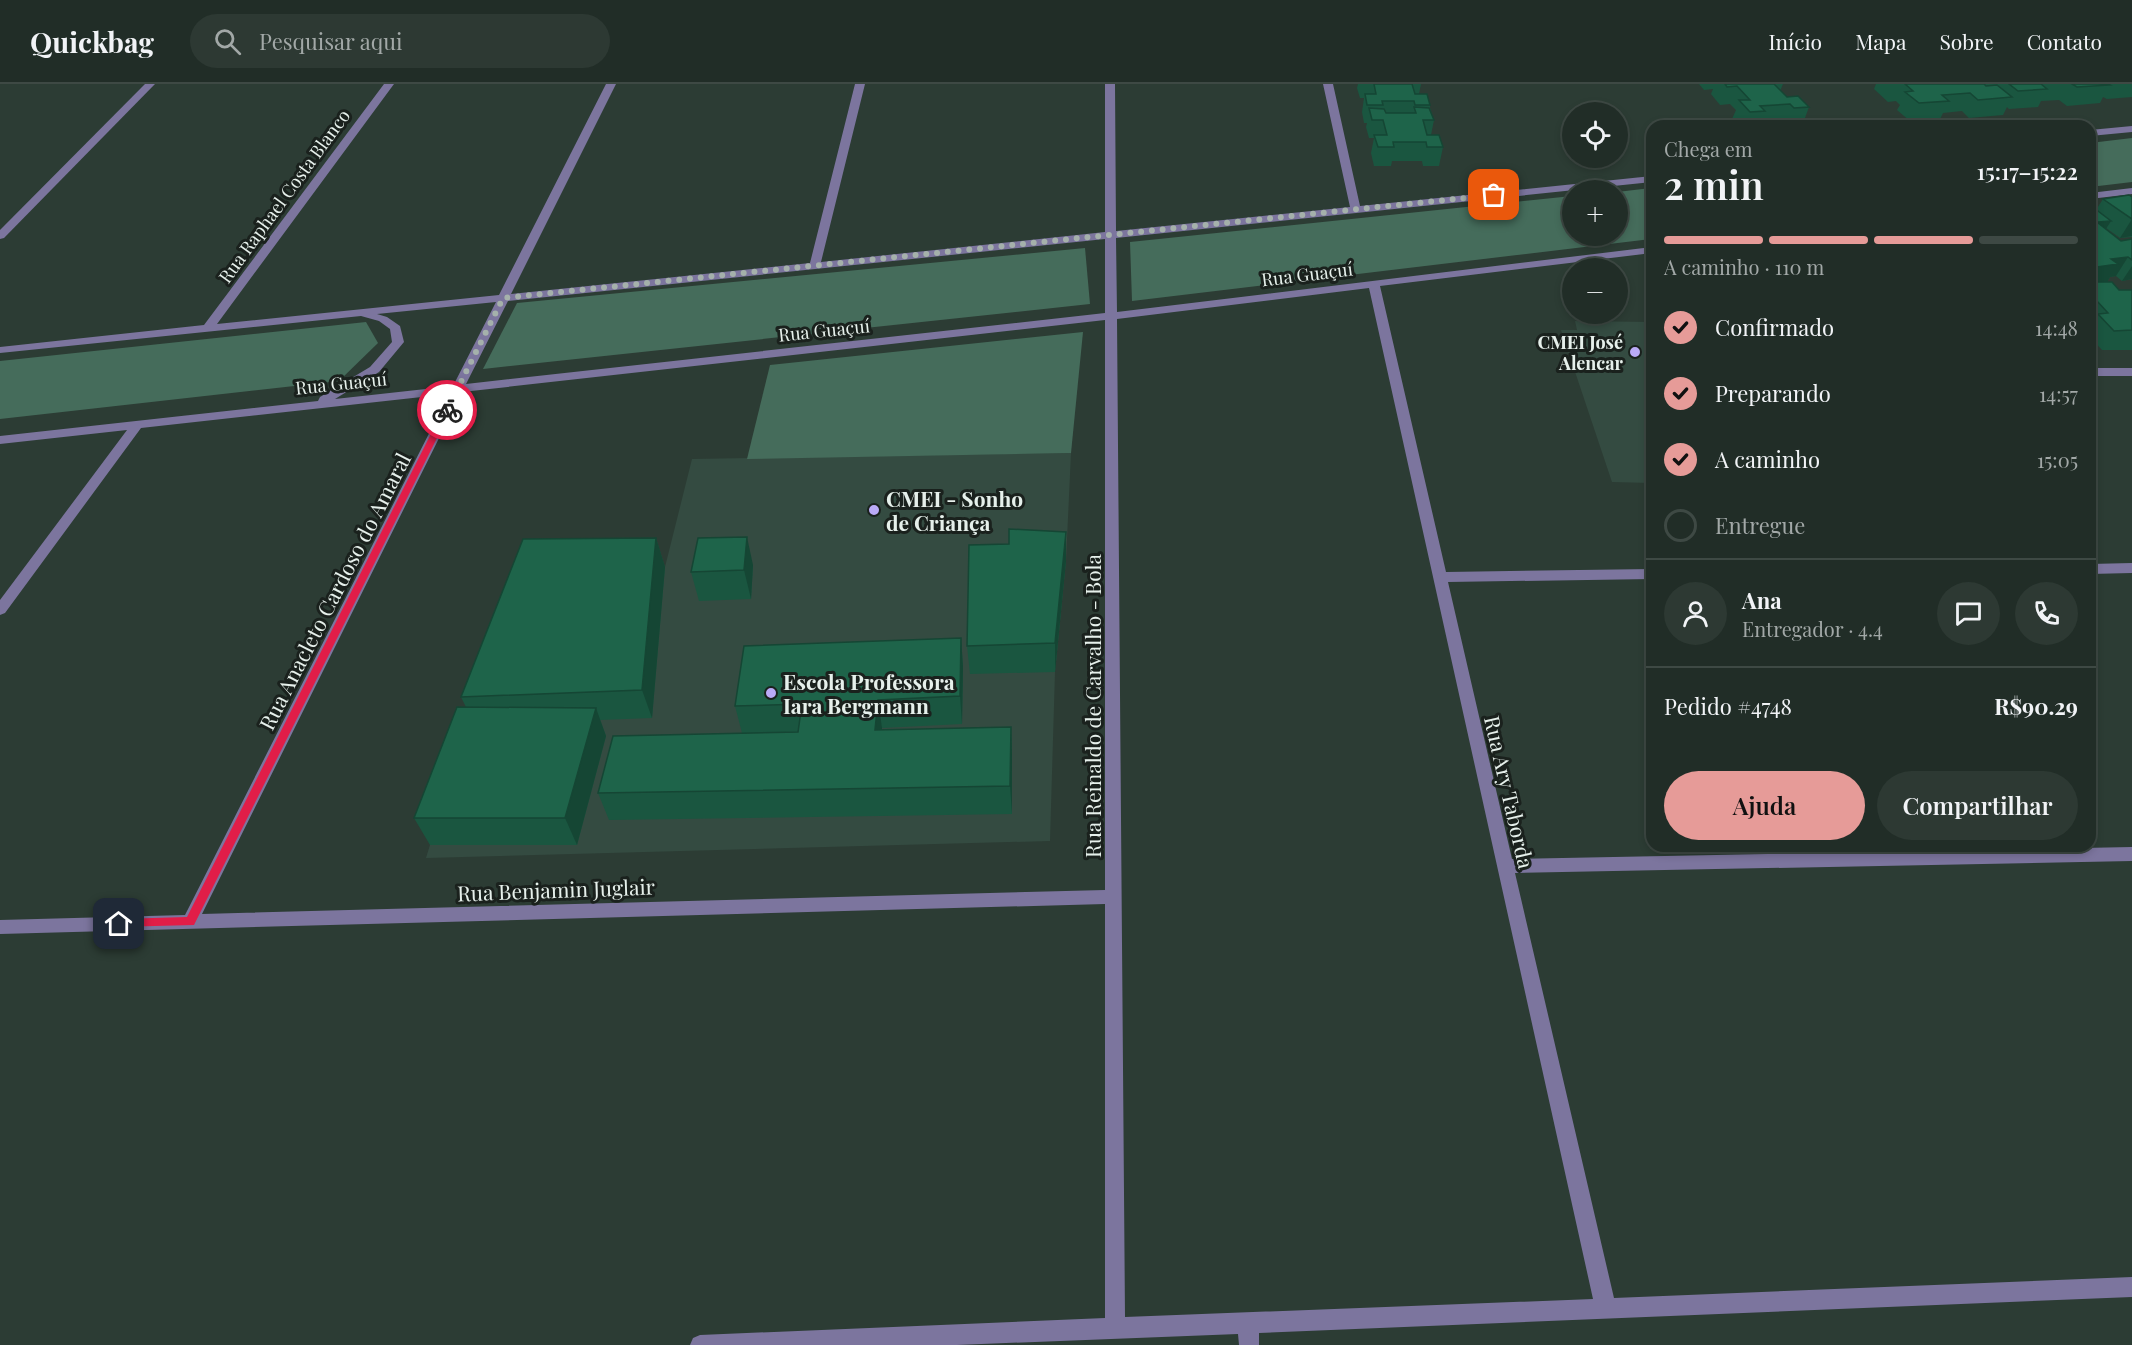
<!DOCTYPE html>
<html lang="pt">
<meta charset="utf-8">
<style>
body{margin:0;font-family:"Playfair Display",serif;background:#2d3933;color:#f1f3f6;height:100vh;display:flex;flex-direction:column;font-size:22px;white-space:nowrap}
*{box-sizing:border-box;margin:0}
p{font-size:20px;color:#a2a8a7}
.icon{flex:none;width:33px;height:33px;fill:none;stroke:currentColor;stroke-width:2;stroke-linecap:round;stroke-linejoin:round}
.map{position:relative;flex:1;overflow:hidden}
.drawer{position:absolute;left:1646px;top:36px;width:450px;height:732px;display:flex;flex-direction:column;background:#212d27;border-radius:18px;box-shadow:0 3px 9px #0003,0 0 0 2px #3e4944}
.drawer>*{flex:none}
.tools{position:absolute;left:1562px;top:18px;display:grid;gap:12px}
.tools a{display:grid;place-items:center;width:66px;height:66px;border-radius:50%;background:#212d27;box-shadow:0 3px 9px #0003,0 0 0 2px #3e4944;font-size:30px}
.pin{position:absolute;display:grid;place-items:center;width:51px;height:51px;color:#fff;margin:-26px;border-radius:12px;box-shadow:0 3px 9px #0006}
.courier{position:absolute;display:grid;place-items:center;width:60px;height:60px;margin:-30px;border:4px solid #e11d48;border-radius:50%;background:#fff;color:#222;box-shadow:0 2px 8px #0007}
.head em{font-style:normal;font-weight:600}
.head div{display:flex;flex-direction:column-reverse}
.head{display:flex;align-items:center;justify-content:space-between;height:102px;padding:0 18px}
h1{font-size:39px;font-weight:600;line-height:45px}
.bar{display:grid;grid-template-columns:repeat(4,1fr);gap:9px 6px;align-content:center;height:72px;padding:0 18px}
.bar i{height:8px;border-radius:4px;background:#3e4944}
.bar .selected{background:#e69b98}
.bar p{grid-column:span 4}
.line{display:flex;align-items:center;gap:15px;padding:0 18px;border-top:2px solid #3e4944}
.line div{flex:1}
.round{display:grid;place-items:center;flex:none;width:63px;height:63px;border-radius:32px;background:#2d3933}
ol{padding:0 18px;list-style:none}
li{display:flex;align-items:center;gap:18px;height:66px}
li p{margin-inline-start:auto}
li .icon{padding:6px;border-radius:50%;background:#e69b98;color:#111;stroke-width:4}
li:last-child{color:#a2a8a7}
li i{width:33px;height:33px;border:3px solid #3e4944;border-radius:50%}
.cta{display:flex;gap:12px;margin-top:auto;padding:12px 18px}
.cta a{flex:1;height:69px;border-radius:36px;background:#e69b98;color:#111;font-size:24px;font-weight:600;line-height:69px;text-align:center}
.cta a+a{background:#2d3933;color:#f1f3f6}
header{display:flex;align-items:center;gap:36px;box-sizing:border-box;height:84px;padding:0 30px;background:#212d27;border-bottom:2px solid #3e4944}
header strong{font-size:28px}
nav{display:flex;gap:33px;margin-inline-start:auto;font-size:21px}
.search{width:420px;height:54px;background:#2d3933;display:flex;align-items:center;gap:15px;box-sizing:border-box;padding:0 21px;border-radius:33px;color:#a2a8a7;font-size:22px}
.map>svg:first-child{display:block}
</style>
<header>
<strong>Quickbag</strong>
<div class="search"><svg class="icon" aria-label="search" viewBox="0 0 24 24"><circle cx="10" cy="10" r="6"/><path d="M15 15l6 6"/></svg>Pesquisar aqui</div>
<nav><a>Início</a><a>Mapa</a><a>Sobre</a><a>Contato</a></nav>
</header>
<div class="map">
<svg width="2132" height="1261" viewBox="0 0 2132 1261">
<rect width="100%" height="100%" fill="#2c3c34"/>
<g fill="#344b41">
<polygon points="1575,237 1651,238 1651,399 1612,398 1561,246 1577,246"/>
<polygon points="1071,369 1066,477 1055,588 1050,757 426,774 430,761 665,483 692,375"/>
</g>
<g fill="#456c5b">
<polygon points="2132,54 2132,98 2090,103 2090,59"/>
<polygon points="1651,104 1651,155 1132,217 1130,158 1572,112 1572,152 1617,152 1617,108"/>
<polygon points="1085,164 1090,220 483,285 517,219"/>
<polygon points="366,238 378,259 339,297 0,335 0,277"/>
<polygon points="1083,248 1071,369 747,375 770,281"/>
</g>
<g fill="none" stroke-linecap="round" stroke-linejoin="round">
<g fill="#7c759e" fill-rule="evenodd">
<polygon points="145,0 155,0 4,154 0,155 0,146"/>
<path d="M384,0H394L217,240L499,211L606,0H616L511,210L810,179L855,0H865L821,178L1105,148V0H1115L1116,147L1350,123L1323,0H1333L1360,122L1652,92V98L1116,154L1117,228L1652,163V169L1380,202L1446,488L1652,485V495L1448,498L1512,775L2132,763V777L1515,789L1614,1214L2132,1193V1213L1259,1249V1261H1239L1238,1250L957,1261H690L693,1254L700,1251L1105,1234V820L0,850V836L185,831L449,310L141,344L5,529L0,531V516L127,346L0,360V352L318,317L320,313L370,283L392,258L390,245L379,237L361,232L0,269V263L204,241ZM1105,155V229L466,300L508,217ZM1369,204L1593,1215L1125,1233L1117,235ZM496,218L453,302L335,315L379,288L404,258L400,242L387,233L377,230ZM1105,236V806L202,830L462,308Z"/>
<polygon points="2132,42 2132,48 2090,52 2090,46"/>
<polygon points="2132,104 2132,110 2090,115 2090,109"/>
<rect x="2090" y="284" width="42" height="8"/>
<polygon points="2132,479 2132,489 2090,490 2090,480"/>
</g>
</g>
<g fill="#1a5640">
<polygon points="1358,0 1421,0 1419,10 1430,21 1430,24 1434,36 1431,51 1443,63 1439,82 1423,82 1422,77 1392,77 1391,82 1374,82 1371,69 1374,54 1369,54 1366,43 1367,39 1364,39 1362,28 1364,14 1360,14 1357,4"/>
<polygon points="1699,0 1783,0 1780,7 1787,13 1809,23 1802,42 1787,42 1783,38 1760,40 1759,42 1739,42 1732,35 1736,26 1730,20 1720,21 1711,10 1713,5 1704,6"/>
<polygon points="1876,0 2132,0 2132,13 2107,15 2103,13 2100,19 2067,22 2059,16 2041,17 2038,23 2009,25 2007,23 2003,31 1969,34 1962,27 1943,29 1940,35 1910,37 1897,26 1900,21 1896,17 1888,18 1874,5"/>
<polygon points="2132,113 2132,153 2120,154 2106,144 2106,145 2121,157 2132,155 2132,195 2122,197 2116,192 2110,193 2107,198 2119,206 2132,206 2132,266 2102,266 2090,253 2090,121 2096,126 2103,115"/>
<polygon points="1066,448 1066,477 1055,588 970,590 967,562 1009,460"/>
<polygon points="656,454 665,483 652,634 600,636 606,652 577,761 430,761 414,734 466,623 461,613"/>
<polygon points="753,481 751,515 699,517 691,488"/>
<polygon points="961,554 963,583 962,640 882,644 882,646 1011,643 1012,671 1012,730 609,736 598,709 742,649 735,622"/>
</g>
<g fill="#154634">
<polygon points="2132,135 2132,152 2120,154"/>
<polygon points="2111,137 2099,156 2097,138"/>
<polygon points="2128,173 2116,192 2110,193 2106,200 2090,202 2090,184 2111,175"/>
<polygon points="2132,182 2132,195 2122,197"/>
<polygon points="1066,448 1066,477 1055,588 1055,559"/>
<polygon points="747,453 753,481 751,515 744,486"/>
<polygon points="656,454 665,483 652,634 642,606"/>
<polygon points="961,554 963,583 962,640 960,612"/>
<polygon points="878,616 882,644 880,674 875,646"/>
<polygon points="596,624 606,652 577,761 565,734"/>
<polygon points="1011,643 1012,671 1012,730 1010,702"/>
</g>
<g fill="#1e644a" stroke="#154634" stroke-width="1.5">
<polygon points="1374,0 1412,0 1415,10 1427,10 1430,21 1415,21 1414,17 1382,17 1383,21 1367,21 1365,10 1376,10"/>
<polygon points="1725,0 1774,0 1787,13 1798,12 1809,23 1794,24 1790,20 1760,22 1765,27 1750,28 1739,16 1750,16 1737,2 1727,3"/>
<polygon points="1905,0 1984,0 1986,2 1997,1 2012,13 1978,16 1970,9 1942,11 1949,17 1919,19 1905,8 1913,7"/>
<polygon points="2009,0 2041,0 2047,5 2018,7"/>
<polygon points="2072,0 2108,0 2110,1 2077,3"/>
<polygon points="1414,23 1429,24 1434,36 1423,36 1427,51 1439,51 1443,63 1427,63 1426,58 1393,58 1394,63 1378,63 1374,51 1387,51 1383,36 1372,36 1369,24 1384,25 1386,29 1416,29"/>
<polygon points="2129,111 2132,113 2132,135 2103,115"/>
<polygon points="2090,121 2111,137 2097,138 2121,157 2132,155 2132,176 2128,173 2111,175 2118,180 2090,184"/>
<polygon points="2090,198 2112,198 2119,206 2132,206 2132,246 2114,247 2098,230 2108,229 2097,217 2090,218"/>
<polygon points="1009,445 1066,448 1055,559 967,562 969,461 1009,460"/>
<polygon points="747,453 744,486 691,488 698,454"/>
<polygon points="656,454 642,606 461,613 523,455"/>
<polygon points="961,554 960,612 878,616 875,646 1011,643 1010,702 598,709 613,652 798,648 802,620 735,622 744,562"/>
<polygon points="457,623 596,624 565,734 414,734"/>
</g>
<polygon fill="#e11d48" points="444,324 451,326 194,841 115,843 113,840 119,835 187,833"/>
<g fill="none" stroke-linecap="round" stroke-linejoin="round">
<polyline stroke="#a5b1ab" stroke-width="6" stroke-dasharray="0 10.8" points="447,326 503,214 1494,111"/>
</g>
<g fill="#baaaf7" stroke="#1a211d" stroke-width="2">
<circle cx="1635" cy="268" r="6"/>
<circle cx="874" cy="426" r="6"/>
<circle cx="771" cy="609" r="6"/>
</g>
<g text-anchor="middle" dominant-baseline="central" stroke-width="6" stroke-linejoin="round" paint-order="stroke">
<g font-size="18" fill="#e6f0eb" stroke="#1a211d">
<text transform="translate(284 112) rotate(-54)">Rua Raphael Costa Blanco</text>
<text transform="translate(1307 190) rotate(-7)">Rua Guaçuí</text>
<text transform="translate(824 246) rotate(-6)">Rua Guaçuí</text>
<text transform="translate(341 299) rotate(-6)">Rua Guaçuí</text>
</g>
<g font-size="18" font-weight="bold" fill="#e6f0eb" stroke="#1a211d" text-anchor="end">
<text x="1623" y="258">CMEI José<tspan x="1623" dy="21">Alencar</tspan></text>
</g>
<g font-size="21" font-weight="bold" fill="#e6f0eb" stroke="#1a211d" text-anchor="start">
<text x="886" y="414">CMEI - Sonho<tspan x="886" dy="24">de Criança</tspan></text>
<text x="783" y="597">Escola Professora<tspan x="783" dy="24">Iara Bergmann</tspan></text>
</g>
<g font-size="21" fill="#e6f0eb" stroke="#1a211d">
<text transform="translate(334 507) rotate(-63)">Rua Anacleto Cardoso do Amaral</text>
<text transform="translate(1092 622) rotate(-90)">Rua Reinaldo de Carvalho - Bola</text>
<text transform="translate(1510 708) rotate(77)">Rua Ary Taborda</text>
<text transform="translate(556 805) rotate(-2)">Rua Benjamin Juglair</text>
</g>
</g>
</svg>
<div class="tools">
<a><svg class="icon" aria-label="locate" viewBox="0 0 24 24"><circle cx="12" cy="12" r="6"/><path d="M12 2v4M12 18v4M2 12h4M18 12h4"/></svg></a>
<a>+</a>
<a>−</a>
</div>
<div class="pin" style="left:1494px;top:111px;background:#ea580c"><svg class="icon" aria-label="bag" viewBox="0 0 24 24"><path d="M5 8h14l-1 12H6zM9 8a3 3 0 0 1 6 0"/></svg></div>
<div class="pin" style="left:119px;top:840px;background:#1f2937"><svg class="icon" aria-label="home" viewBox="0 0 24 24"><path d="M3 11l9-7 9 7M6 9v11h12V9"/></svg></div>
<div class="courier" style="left:447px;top:326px"><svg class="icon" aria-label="bike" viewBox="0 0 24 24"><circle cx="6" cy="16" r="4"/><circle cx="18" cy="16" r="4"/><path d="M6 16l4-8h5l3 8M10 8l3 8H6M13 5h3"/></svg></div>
<section class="drawer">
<div class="head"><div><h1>2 min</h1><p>Chega em</p></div><em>15:17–15:22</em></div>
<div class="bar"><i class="selected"></i><i class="selected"></i><i class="selected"></i><i></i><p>A caminho · 110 m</p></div>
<ol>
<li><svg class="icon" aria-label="check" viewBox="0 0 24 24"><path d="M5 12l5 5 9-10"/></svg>Confirmado<p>14:48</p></li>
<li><svg class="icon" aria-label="check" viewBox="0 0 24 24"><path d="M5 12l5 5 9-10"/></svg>Preparando<p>14:57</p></li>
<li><svg class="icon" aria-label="check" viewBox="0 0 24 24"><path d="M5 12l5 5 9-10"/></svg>A caminho<p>15:05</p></li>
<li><i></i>Entregue</li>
</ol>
<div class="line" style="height:108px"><a class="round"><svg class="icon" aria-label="person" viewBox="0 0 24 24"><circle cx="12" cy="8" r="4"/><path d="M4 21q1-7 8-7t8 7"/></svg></a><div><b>Ana</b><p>Entregador · 4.4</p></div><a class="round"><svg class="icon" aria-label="chat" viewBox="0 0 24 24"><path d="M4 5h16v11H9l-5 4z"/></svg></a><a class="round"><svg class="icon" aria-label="phone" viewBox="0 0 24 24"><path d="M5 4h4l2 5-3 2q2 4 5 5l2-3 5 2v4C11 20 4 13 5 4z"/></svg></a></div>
<div class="line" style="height:78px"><div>Pedido #4748</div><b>R$90.29</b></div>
<div class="cta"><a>Ajuda</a><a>Compartilhar</a></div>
</section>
</div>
